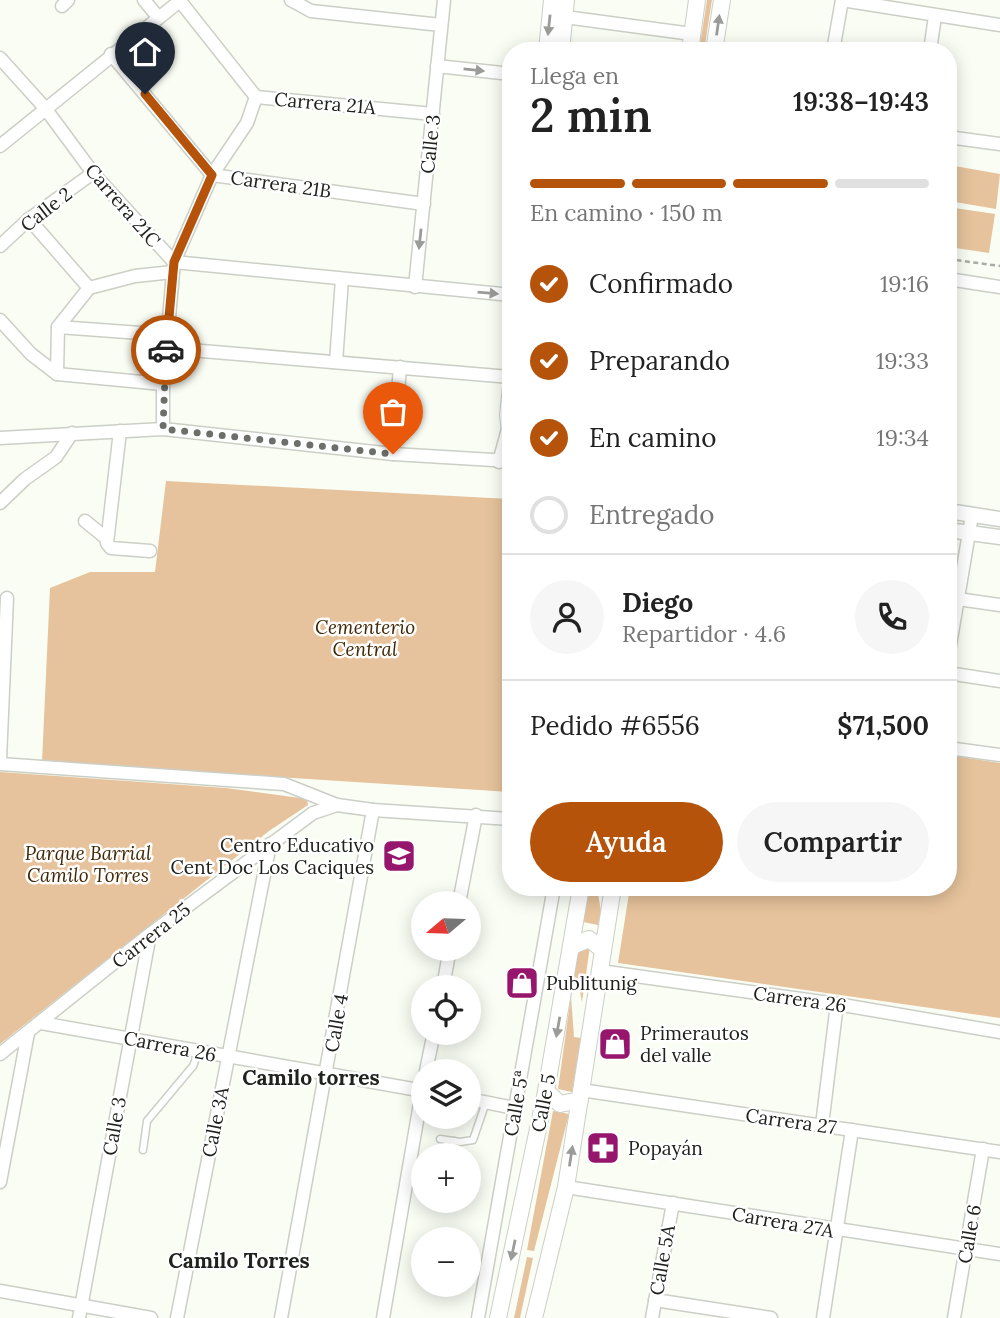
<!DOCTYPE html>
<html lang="es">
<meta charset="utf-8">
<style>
body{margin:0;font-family:Lora,serif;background:#f6f6f6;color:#222;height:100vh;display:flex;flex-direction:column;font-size:26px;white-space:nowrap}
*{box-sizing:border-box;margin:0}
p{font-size:23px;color:#767676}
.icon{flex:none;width:38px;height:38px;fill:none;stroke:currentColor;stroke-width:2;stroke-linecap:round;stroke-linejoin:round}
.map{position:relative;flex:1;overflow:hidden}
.panel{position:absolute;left:502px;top:42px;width:455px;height:854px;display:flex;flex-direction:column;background:#fff;border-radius:28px;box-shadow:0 4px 18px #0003}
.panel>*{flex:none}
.needle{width:46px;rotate:251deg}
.buttons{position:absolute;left:411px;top:891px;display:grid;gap:14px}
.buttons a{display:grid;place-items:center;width:70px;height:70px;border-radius:50%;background:#fff;box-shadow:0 4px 18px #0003;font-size:35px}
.pin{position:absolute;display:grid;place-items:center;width:60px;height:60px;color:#fff;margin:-72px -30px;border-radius:50% 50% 50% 0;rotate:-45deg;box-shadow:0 0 7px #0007}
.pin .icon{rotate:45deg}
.courier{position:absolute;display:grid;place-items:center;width:70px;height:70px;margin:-35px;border:5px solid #b45309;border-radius:50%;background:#fff;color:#222;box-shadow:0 2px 9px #0007}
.overview em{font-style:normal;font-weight:600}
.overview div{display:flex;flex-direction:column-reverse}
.overview{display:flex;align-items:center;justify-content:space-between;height:119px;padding:0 28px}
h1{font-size:46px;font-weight:600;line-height:52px}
.bar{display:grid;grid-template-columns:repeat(4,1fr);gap:10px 7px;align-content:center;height:84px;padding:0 28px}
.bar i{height:9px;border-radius:5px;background:#e0e0e0}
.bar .selected{background:#b45309}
.bar p{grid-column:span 4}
.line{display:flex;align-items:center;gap:18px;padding:0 28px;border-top:2px solid #e0e0e0}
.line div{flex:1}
.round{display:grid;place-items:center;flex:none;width:74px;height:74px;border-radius:37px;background:#f6f6f6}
ol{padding:0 28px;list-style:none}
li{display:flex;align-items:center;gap:21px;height:77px}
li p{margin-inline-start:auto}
li .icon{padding:7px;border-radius:50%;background:#b45309;color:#fff;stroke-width:4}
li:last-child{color:#767676}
li i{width:38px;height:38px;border:4px solid #e0e0e0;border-radius:50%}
.cta{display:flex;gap:14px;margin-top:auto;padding:14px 28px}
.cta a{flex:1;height:80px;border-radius:42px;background:#b45309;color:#fff;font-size:28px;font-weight:600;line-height:80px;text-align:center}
.cta a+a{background:#f6f6f6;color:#222}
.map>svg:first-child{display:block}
</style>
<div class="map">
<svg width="1000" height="1318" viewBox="0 0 1000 1318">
<rect width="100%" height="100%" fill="#f9fdf4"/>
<g fill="#e6c39c">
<polygon points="707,0 712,0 704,51 699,51"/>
<polygon points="949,165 1000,174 996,209 949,201"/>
<polygon points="948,207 995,214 989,253 949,247"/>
<polygon points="166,481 511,499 511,792 42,762 50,588 90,572 155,572"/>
<polygon points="949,755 1000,763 1000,1018 618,963 630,887 948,887"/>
<polygon points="0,772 226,788 300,798 307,800 308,805 269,831 0,1044"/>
<polygon points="590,887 597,887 601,912 598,925 583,922"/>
<polygon points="580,945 590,946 582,1002 579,987 571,986"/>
<polygon points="571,996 574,1037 581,1038 572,1092 558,1089"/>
<polygon points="553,1111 569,1114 534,1251 527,1250"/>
<polygon points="527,1257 533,1258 520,1318 514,1318"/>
</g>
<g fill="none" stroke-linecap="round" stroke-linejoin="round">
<defs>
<g id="service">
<polyline points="440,1139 460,1142 473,1140 486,1102"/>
<polyline points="143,1150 147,1121 193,1066 199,1051"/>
<polyline points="451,1155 454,1141"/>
</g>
<g id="minor">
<polyline points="144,0 158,17"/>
<polyline points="291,0 311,11 441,25"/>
<polyline points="842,0 1000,25"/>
<polyline points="180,1 256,97 433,114"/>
<polyline points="62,6 68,0"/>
<polyline points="565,17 692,34"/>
<polyline points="833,51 842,0"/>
<polyline points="930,51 935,16"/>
<polyline points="111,54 212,175 424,204"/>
<polyline points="0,58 45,108 93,173 174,262 511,295"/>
<polyline points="437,66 511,74"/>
<polyline points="948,137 1000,144"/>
<polyline points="0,146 181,0"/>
<polyline points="29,219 89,288"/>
<polyline points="0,246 29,219 93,173"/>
<polyline points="948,279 1000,287"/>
<polyline points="415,287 444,0"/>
<polyline points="0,320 31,354 57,374 163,384"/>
<polyline points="58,327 168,335"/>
<polyline points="166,348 511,377"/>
<polyline points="336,362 342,279"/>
<polyline points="57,374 58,327 89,288 135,276 173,272"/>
<polyline points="163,429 163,384 174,262 212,175 247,123 256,97"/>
<polyline points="120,431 107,543 111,548 150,551"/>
<polyline points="0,438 163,429 393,454 511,461"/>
<polyline points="393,454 400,367"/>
<polyline points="499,462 508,429"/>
<polyline points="0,503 25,479 56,457 72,433"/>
<polyline points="85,521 106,538"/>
<polyline points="958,599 1000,605"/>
<polyline points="948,657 972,515"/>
<polyline points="948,673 1000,681"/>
<polyline points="948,748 1000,755"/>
<polyline points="0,759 7,598"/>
<polyline points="0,764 284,784 337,805"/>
<polyline points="459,903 476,815"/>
<polyline points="600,971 837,1004 1000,1032"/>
<polyline points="443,987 450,948"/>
<polyline points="41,1023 424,1091"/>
<polyline points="0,1054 150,934 313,813 337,805 373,810 511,819"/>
<polyline points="426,1071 434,1032"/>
<polyline points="581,1090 1000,1152"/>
<polyline points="469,1099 515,1108"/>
<polyline points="822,1125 837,1004"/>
<polyline points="0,1182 28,1033"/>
<polyline points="566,1187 1000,1254"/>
<polyline points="0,1291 151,1318"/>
<polyline points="655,1300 771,1318"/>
<polyline points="79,1318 150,934"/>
<polyline points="177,1318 270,844"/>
<polyline points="281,1318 373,810"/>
<polyline points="383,1318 423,1086"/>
<polyline points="478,1318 554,887"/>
<polyline points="652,1318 673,1203"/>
<polyline points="823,1318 852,1130"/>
<polyline points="954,1318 983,1149"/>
</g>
<g id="tertiary">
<polyline points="948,511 1000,519"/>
<polyline points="948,530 1000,537"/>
</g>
<g id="secondary">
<polyline points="547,51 552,0"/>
<polyline points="561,51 566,0"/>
<polyline points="690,51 697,0"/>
<polyline points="714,51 722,0"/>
<polyline points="511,387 508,415 511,439"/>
<polyline points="572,946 589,939 603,950"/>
<polyline points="546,1091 560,1104 580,1100"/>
<polyline points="498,1318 546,1091 581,887"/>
<polyline points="534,1318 566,1187 613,887"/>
</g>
</defs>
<use href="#service" stroke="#cbcfc6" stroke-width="9"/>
<use href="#minor" stroke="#cbcfc6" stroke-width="15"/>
<use href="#tertiary" stroke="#cbcfc6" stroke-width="17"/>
<use href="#secondary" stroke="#cbcfc6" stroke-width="18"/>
<polyline stroke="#a9aca5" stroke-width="2.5" stroke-dasharray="5 3.5" stroke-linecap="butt" points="948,259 1000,266"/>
<use href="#service" stroke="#fff" stroke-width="6"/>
<use href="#minor" stroke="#fff" stroke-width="12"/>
<use href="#tertiary" stroke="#fff" stroke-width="14"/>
<use href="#secondary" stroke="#fff" stroke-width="16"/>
</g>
<defs><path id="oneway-solid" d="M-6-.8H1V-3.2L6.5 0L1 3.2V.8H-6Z" transform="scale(1.75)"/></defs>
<g fill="#9b9c9a">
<use href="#oneway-solid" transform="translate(549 25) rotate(96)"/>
<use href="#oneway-solid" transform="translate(718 25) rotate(-82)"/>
<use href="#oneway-solid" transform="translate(474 70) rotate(6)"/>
<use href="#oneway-solid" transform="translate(420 239) rotate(96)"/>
<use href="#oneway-solid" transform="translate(488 293) rotate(5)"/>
<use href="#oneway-solid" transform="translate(558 1027) rotate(100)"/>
<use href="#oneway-solid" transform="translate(571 1156) rotate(-81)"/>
<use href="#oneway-solid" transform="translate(513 1250) rotate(102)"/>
</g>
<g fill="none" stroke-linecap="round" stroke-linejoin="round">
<polyline stroke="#6c6f69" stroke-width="7" stroke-dasharray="0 12.6" points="166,350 163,429 393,454"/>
<polyline stroke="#b45309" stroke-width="9" points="145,94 212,175 174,262 166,350"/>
</g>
<defs>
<symbol id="school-square" viewBox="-11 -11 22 22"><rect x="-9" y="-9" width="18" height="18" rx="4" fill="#97166d" stroke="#fff"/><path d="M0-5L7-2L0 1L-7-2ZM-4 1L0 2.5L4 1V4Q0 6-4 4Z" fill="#fff"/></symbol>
<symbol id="shop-square" viewBox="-11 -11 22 22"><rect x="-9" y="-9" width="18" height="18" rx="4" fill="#97166d" stroke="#fff"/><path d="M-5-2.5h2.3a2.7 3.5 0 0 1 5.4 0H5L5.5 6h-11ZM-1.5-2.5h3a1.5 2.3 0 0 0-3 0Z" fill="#fff"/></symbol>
<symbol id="pharmacy-square" viewBox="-11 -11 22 22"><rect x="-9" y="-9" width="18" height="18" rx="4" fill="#97166d" stroke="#fff"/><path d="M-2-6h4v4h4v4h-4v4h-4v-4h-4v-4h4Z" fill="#fff"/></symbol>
</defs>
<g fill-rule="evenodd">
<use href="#school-square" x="380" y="837" width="38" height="38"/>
<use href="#shop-square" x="503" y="964" width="38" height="38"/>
<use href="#shop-square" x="596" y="1025" width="38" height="38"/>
<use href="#pharmacy-square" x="584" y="1129" width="38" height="38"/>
</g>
<g text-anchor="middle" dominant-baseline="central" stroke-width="5" stroke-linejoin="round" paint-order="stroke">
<g font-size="19" fill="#20221e" stroke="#fff">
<text transform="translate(325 103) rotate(5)">Carrera 21A</text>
<text transform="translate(430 144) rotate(-84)">Calle 3</text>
<text transform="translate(281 184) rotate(8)">Carrera 21B</text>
<text transform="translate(123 205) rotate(49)">Carrera 21C</text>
<text transform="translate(46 209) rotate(-38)">Calle 2</text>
<text transform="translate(151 935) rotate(-38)">Carrera 25</text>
<text transform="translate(800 999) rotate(8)">Carrera 26</text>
<text transform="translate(336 1023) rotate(-80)">Calle 4</text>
<text transform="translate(170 1046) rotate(11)">Carrera 26</text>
<text transform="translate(516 1103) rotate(-80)">Calle 5ª</text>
<text transform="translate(543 1103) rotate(-79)">Calle 5</text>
<text transform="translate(791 1121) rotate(8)">Carrera 27</text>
<text transform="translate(215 1122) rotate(-79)">Calle 3A</text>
<text transform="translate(114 1126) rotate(-80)">Calle 3</text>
<text transform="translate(783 1222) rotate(10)">Carrera 27A</text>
<text transform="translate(969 1234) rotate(-80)">Calle 6</text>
<text transform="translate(662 1260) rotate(-80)">Calle 5A</text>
</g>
<g font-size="19" font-style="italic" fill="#422805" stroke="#fff">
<text x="365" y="627">Cementerio<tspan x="365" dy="22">Central</tspan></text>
<text x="88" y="853">Parque Barrial<tspan x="88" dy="22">Camilo Torres</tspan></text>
</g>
<g font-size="19" fill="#20221e" stroke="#fff" text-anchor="start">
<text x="374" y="845" text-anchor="end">Centro Educativo<tspan x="374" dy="22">Cent Doc Los Caciques</tspan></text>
<text x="546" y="983">Publitunig</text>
<text x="640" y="1033">Primerautos<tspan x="640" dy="22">del valle</tspan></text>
<text x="628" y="1148">Popayán</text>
</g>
<g font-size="21" font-weight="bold" fill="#20221e" stroke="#fff">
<text x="311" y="1077">Camilo torres</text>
<text x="239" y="1260">Camilo Torres</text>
</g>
</g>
</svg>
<div class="buttons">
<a><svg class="needle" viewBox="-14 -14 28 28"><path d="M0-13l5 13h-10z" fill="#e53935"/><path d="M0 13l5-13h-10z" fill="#767676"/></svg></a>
<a><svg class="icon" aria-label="locate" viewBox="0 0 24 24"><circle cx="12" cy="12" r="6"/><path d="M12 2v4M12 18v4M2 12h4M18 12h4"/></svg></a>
<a><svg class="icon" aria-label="layers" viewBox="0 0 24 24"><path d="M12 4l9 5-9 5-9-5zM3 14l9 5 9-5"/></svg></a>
<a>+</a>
<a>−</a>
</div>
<div class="pin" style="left:393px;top:454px;background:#ea580c"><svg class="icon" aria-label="bag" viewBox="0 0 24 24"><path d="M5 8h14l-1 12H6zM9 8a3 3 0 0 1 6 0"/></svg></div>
<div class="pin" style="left:145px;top:94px;background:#1f2937"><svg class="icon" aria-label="home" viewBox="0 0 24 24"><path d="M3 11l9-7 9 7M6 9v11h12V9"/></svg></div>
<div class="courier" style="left:166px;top:350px"><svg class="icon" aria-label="car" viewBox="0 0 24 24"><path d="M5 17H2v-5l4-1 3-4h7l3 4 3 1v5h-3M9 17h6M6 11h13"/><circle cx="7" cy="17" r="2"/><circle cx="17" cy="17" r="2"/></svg></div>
<section class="panel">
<div class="overview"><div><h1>2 min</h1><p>Llega en</p></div><em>19:38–19:43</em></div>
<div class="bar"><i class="selected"></i><i class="selected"></i><i class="selected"></i><i></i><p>En camino · 150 m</p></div>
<ol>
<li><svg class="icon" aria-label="check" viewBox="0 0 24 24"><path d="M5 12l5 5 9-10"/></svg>Confirmado<p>19:16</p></li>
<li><svg class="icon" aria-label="check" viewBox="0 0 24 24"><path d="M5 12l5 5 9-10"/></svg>Preparando<p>19:33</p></li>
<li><svg class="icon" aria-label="check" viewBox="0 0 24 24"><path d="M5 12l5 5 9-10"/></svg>En camino<p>19:34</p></li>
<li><i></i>Entregado</li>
</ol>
<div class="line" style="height:126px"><a class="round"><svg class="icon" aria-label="person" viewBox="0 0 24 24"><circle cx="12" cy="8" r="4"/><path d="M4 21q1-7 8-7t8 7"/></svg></a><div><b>Diego</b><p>Repartidor · 4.6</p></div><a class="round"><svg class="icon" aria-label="phone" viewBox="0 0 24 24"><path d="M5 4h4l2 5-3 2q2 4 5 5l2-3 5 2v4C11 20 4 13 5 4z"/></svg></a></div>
<div class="line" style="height:91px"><div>Pedido #6556</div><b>$71,500</b></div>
<div class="cta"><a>Ayuda</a><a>Compartir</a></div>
</section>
</div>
